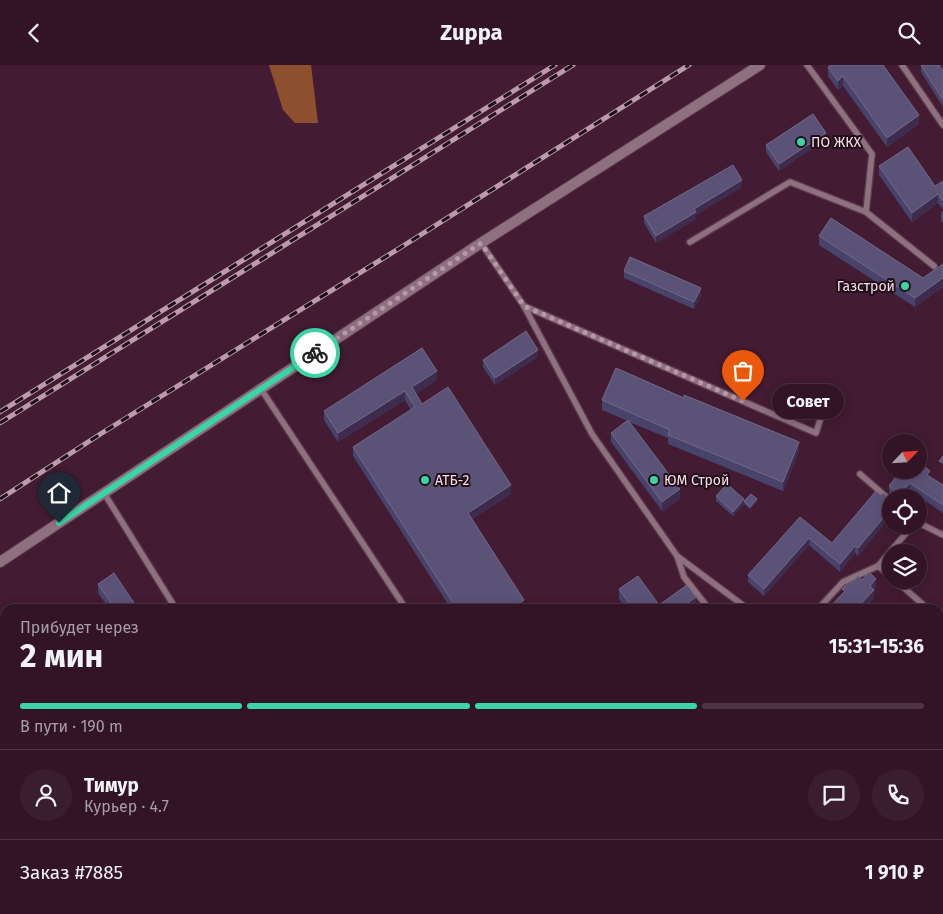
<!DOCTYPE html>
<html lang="ru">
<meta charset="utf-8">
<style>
body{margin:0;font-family:"Fira Sans",sans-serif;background:#3a1d2e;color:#f1f3f6;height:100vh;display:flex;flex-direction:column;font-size:19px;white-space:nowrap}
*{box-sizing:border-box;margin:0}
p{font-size:16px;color:#a89ea7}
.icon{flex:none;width:28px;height:28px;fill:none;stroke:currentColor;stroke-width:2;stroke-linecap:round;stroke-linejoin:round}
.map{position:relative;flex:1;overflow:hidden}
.panel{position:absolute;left:0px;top:539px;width:944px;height:311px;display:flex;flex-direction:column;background:#321426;border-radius:15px 15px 0 0;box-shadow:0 2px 12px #0003,0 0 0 1px #4d3343}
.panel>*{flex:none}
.needle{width:32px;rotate:65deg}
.controls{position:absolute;left:882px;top:369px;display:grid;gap:10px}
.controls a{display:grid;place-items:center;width:45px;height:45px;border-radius:50%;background:#321426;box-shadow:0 2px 12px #0003,0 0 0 1px #4d3343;font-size:25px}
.pin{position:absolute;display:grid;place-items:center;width:42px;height:42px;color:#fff;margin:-51px -21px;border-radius:50% 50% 50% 0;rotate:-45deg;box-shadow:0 0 5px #0007}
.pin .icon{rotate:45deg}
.courier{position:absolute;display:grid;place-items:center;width:50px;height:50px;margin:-25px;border:4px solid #3bd4a4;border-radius:50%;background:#fff;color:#222;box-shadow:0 1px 6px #0007}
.bubble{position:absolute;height:35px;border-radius:18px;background:#321426;box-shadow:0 2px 12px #0003,0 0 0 1px #4d3343;font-size:16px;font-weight:700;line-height:35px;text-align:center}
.head em{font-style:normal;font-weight:700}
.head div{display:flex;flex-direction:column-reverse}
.head{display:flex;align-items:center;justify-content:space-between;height:85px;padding:0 20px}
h1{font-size:32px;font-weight:700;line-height:38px}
.bar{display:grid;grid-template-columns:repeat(4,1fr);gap:8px 5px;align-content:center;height:60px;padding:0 20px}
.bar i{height:6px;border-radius:4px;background:#4d3343}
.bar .active{background:#3bd4a4}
.bar p{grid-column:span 4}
.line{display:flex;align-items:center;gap:12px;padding:0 20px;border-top:1px solid #4d3343}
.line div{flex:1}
.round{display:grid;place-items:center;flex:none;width:52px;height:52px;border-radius:26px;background:#3a1d2e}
header{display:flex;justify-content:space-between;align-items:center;height:65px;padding:0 20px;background:#321426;font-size:22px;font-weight:700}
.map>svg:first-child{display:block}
</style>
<header><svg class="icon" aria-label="back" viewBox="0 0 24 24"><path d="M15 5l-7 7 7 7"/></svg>Zuppa<svg class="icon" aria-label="search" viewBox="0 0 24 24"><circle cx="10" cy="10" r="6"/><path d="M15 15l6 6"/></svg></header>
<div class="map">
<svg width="943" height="849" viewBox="0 0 943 849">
<rect width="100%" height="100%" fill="#431b32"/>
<polygon fill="#8e4f2e" points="269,0 311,0 318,58 295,58 283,45"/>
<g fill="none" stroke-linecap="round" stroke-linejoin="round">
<defs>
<g id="service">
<polyline points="807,0 872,89 866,147"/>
<polyline points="902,0 943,60"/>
<polyline points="690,177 790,117 866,147 934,201"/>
<polyline points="481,178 524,241 592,369 677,491 748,544"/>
<polyline points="524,241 816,368 829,326"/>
<polyline points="261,324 406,544"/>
<polyline points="860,409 891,436"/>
<polyline points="104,428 176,544"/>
<polyline points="919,458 943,470"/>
<polyline points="677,491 684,512 709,544"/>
<polyline points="878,501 913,460"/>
<polyline points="895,515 928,544"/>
<polyline points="818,544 843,517 878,501 891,512"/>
<polyline points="939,553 943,556"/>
<polyline points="0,591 5,599"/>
<polyline points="939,643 943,642"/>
<polyline points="0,788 5,795"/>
<polyline points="491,845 494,849"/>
<polyline points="402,849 408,845"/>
<polyline points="555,849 561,845"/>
<polyline points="714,849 720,845"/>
</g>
<polyline id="tertiary" points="0,497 481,178 760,0"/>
</defs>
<use href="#service" stroke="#603a4f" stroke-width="8"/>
<use href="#tertiary" stroke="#603a4f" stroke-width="12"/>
<use href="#service" stroke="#8e707f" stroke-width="5.5"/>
<use href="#tertiary" stroke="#8e707f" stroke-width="10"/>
<defs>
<g id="rail">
<polyline points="0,347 555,0"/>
<polyline points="0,358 573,0"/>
<polyline points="0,434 102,368 403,181 689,0"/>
</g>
</defs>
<use href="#rail" stroke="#bb9bab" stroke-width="5"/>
<use href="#rail" stroke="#1f0d17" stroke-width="3" stroke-dasharray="9" stroke-linecap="butt"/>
</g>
<g fill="#48436a">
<polygon points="921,0 943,0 942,5 943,42 921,7"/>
<polygon points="828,2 919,59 887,82 843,21 838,25 828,11"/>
<polygon points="826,74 779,106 766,87 766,80"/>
<polygon points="879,101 935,121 943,116 943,145 938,138 912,157 879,110"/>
<polygon points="742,122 696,150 696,154 656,178 644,158 644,151"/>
<polygon points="943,146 943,158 941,156 941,147"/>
<polygon points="819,171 923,213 943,199 943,222 915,242 819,180"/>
<polygon points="624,206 701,230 694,244 624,213"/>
<polygon points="538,292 495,320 483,302 483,295"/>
<polygon points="437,315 416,329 422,339 511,429 472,454 524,544 451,544 353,391 353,382 411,345 405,335 338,377 324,355 324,346"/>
<polygon points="602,335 799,386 783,426 668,379 668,373 629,357 680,434 662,446 611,377 611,368 628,356 602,345"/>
<polygon points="917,410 943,420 943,448 910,425 904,432 893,432 889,428 889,421"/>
<polygon points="881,430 890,433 891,433 891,451 858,491 855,488 840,507 809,480 764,531 748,517 748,510 800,452 832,478"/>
<polygon points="716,431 744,436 757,437 750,444 744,439 733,451 716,436"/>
<polygon points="98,519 138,544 109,544 98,528"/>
<polygon points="619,524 659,540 696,541 692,544 626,544 619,534"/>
<polygon points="943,580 941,621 939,619 939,585"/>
<polygon points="0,719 5,727 5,757 0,748"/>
<polygon points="919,845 939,845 943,849 922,849"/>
</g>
<g fill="#3e2c4e">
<polygon points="940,0 943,0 943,5 939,8 939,1"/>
<polygon points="843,11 843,21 838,25 838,16"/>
<polygon points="919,50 919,59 887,82 887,73"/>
<polygon points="826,68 826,74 779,106 779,99"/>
<polygon points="742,115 742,122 696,150 696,154 656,178 656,171 694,144"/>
<polygon points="938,129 938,138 912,157 912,148"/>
<polygon points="943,213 943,222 915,242 915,233"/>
<polygon points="701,223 701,230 694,244 694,237"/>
<polygon points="538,285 538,292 495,320 495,313"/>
<polygon points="437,306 437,315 412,332 412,322"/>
<polygon points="405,326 405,335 338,377 338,368"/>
<polygon points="799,377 799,386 783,426 783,417"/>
<polygon points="910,418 910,425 904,432 898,432"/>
<polygon points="511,420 511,429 468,457 468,448"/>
<polygon points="680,424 680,434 662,446 662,437"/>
<polygon points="744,434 744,439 733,451 733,447"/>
<polygon points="757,434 757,437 750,444 750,442"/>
<polygon points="891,444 891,451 858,491 858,483"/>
<polygon points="809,473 809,480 764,531 764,524"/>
<polygon points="855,481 855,488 840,507 840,499"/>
<polygon points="876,514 876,523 874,526 874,534 864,544 856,544 870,521"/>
<polygon points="696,532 696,541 692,544 679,544"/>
<polygon points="524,535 524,544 509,544"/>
<polygon points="943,610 943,619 941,621 941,612"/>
<polygon points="683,845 697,845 691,849 677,849"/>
</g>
<g fill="#5b5377" stroke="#746889">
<polygon points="831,0 883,0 919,50 887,73 843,11 838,16 828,2"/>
<polygon points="921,0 940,0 939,1 943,6 943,35"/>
<polygon points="813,49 826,68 779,99 766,80"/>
<polygon points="908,82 935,121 943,116 943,136 938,129 912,148 879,101"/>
<polygon points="733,100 742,115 694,144 696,147 656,171 644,151"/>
<polygon points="831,153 923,213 943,199 943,213 915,233 819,171"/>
<polygon points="630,192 701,223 694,237 624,206"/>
<polygon points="526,266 538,285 495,313 483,295"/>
<polygon points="422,283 437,306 412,322 422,339 448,322 511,420 468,448 524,535 509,544 457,544 353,382 415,342 405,326 338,368 324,346"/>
<polygon points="616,303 684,333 684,330 799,377 783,417 668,370 670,365 602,335"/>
<polygon points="628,355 680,424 662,437 611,368"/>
<polygon points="943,391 943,398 939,396"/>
<polygon points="924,401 930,406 927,410 943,420 943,440 910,418 898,432 893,432 894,432 895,427 889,421 901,405 910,405 917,410"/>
<polygon points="727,419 744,434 733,447 716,431"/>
<polygon points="876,426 881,430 883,428 890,433 891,433 891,444 858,483 855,481 840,499 809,473 764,524 748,510 800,452 832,478"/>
<polygon points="751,429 757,434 750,442 744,436"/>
<polygon points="869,507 876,514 870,521 874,525 856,544 828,544 845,526 842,524 850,516 852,518 858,511 862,515"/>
<polygon points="114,508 138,544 115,544 98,519"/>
<polygon points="638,511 659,540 687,520 696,532 679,544 633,544 619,524"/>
<polygon points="943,580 943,610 941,612 939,610 939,585"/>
<polygon points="0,719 5,727 5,748 0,739"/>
<polygon points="943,821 943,849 927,849 925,845 939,845 939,823"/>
<polygon points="419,845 466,845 468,849 412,849"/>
<polygon points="617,845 683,845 677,849 611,849"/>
</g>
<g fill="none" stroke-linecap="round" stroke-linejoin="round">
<polyline stroke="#b998a9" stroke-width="5" stroke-dasharray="0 9" points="315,288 481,178 524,241 743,336"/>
<polyline stroke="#3bd4a4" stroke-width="6" points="59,458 315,288"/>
</g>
<g fill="#3bd4a4" stroke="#1f0d17" stroke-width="2">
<circle cx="801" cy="77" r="5"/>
<circle cx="905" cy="221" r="5"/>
<circle cx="425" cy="415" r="5"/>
<circle cx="654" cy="415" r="5"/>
</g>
<g text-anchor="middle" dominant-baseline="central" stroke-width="4" stroke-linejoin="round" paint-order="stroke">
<g font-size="14" fill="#f8dce9" stroke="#1f0d17" text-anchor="start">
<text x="811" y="77">ПО ЖКХ</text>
<text x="895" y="221" text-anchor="end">Газстрой</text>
<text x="435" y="415">АТБ-2</text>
<text x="664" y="415">ЮМ Строй</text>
</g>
</g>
</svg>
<div class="controls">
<a><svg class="needle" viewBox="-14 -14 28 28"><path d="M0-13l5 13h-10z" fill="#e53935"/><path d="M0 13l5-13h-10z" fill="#a89ea7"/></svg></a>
<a><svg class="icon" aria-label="locate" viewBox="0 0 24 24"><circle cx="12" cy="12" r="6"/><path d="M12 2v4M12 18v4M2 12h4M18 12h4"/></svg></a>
<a><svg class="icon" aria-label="layers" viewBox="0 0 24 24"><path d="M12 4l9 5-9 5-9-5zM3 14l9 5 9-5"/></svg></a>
</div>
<div class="pin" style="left:743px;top:336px;background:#ea580c"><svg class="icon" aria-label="bag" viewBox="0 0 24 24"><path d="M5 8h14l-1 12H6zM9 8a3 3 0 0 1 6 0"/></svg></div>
<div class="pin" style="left:59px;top:458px;background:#1f2937"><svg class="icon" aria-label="home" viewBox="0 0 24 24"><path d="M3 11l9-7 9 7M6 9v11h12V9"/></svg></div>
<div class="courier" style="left:315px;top:288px"><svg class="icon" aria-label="bike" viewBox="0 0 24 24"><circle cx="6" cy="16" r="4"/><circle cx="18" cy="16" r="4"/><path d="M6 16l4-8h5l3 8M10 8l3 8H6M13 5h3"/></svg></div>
<div class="bubble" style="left:772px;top:319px;width:72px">Совет</div>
<section class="panel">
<div class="head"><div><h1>2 мин</h1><p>Прибудет через</p></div><em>15:31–15:36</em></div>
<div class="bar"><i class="active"></i><i class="active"></i><i class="active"></i><i></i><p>В пути · 190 m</p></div>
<div class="line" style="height:90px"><a class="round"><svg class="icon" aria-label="person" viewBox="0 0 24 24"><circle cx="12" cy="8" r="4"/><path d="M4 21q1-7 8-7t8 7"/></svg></a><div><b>Тимур</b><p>Курьер · 4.7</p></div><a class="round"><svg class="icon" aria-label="chat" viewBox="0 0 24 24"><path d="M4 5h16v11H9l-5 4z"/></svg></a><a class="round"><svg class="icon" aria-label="phone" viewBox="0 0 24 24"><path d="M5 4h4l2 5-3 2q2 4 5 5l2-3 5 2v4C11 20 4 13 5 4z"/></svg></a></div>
<div class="line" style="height:65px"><div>Заказ #7885</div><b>1 910 ₽</b></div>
</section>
</div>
